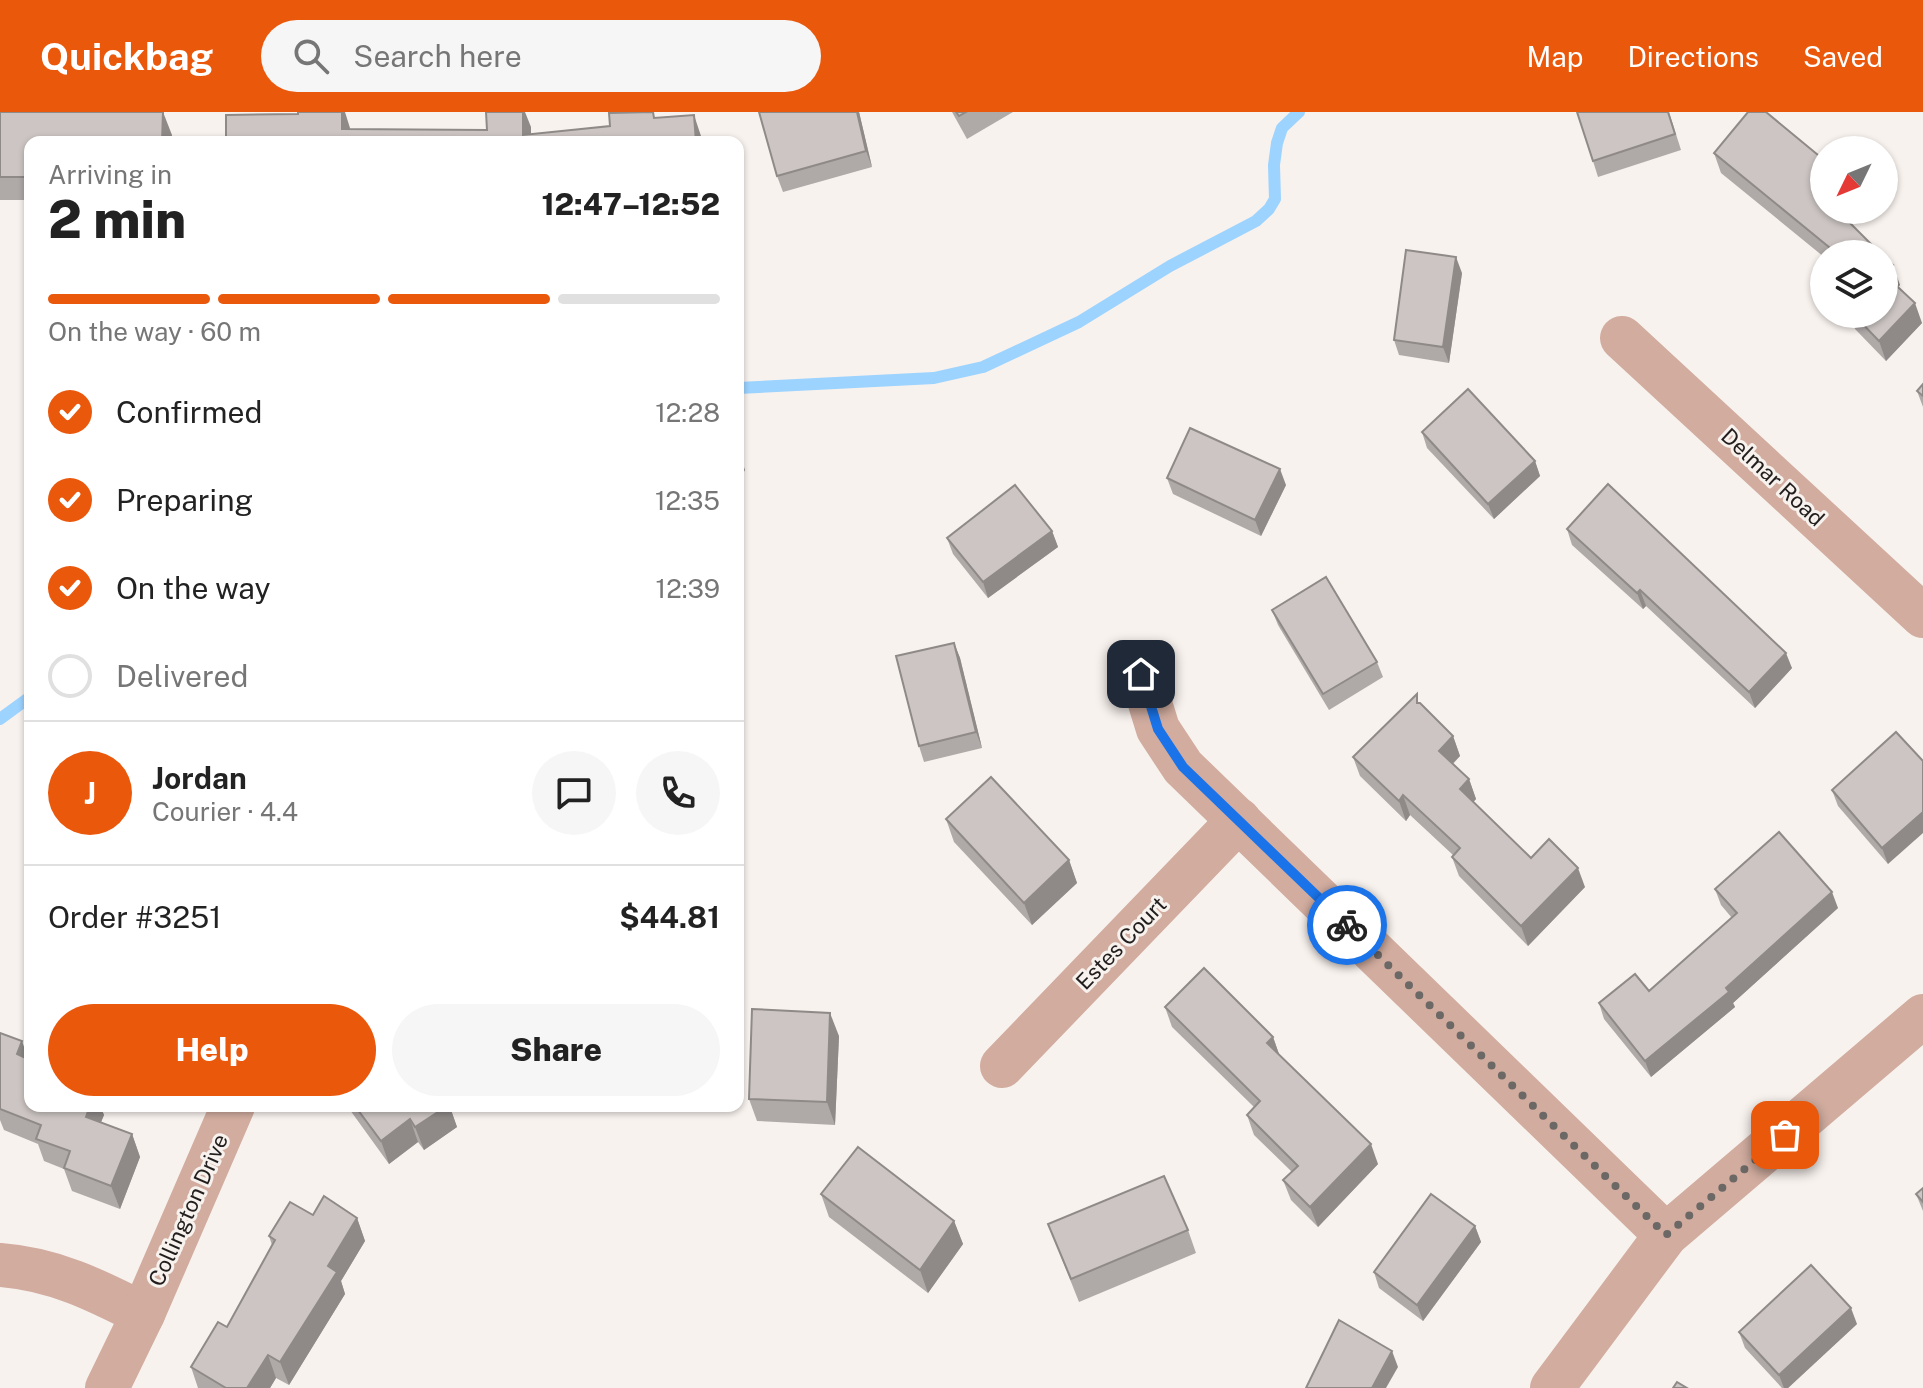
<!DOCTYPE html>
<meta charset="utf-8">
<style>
body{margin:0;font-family:"Public Sans",sans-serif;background:#f6f6f6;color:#222;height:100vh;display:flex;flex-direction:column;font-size:30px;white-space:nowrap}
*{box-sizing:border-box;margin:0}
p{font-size:26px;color:#767676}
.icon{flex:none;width:44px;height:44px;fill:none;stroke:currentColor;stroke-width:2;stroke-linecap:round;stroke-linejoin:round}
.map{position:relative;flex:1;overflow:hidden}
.sheet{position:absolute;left:24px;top:24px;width:720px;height:976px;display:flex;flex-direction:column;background:#fff;border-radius:16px;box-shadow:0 2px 6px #0004}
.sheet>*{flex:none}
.needle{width:52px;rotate:227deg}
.fabs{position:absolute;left:1810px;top:24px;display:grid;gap:16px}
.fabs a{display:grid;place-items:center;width:88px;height:88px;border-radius:50%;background:#fff;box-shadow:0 2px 6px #0004;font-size:40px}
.pin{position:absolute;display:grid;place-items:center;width:68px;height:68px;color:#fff;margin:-34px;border-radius:16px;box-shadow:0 4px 12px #0006}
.courier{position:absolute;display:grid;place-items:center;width:80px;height:80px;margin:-40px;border:6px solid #1a73e8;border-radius:50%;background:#fff;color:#222;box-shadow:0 2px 10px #0007}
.headline em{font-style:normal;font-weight:800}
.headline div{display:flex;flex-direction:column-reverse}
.headline{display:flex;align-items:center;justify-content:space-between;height:136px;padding:0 24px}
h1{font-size:52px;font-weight:800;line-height:60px}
.bar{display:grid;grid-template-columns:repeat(4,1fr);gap:12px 8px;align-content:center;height:96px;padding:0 24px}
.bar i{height:10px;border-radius:6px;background:#e0e0e0}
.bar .current{background:#ea580c}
.bar p{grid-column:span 4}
.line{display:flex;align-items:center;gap:20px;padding:0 24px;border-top:2px solid #e0e0e0}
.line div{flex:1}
.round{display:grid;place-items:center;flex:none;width:84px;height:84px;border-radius:42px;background:#f6f6f6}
ol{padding:0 24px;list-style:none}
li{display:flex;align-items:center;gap:24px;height:88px}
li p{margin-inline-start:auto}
li .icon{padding:8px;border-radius:50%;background:#ea580c;color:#fff;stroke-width:4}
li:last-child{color:#767676}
li i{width:44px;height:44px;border:4px solid #e0e0e0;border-radius:50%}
.primary-button{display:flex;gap:16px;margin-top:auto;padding:16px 24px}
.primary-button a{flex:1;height:92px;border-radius:48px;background:#ea580c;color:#fff;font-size:32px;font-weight:800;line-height:92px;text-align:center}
.primary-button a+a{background:#f6f6f6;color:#222}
header{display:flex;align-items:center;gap:48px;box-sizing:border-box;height:112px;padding:0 40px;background:#ea580c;color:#fff}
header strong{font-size:38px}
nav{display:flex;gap:44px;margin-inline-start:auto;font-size:28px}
.search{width:560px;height:72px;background:#f6f6f6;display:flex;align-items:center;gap:20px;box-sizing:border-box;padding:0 28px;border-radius:44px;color:#767676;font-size:30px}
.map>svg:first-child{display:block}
</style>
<header>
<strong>Quickbag</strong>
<div class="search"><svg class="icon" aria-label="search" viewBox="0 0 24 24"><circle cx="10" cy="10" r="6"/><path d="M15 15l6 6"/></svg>Search here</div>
<nav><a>Map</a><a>Directions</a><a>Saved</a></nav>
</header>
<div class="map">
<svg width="1923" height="1276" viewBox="0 0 1923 1276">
<rect width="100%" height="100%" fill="#f8f2ee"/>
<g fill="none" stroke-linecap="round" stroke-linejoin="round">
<g stroke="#9cd3ff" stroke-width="12">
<polyline points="738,276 934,266 983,255 1079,210 1170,154 1256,109 1269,97 1275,87 1274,53 1277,31 1282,16 1299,0"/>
<polyline points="0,607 30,585"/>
</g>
<g stroke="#d1ac9f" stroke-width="44">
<polyline points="1622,226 1923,504"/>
<polyline points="1141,562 1158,617 1183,655 1666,1123"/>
<polyline points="1002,954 1239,708"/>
<path d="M0,1153C54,1157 96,1178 143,1202"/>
<polyline points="107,1276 143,1202 233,994"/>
<polyline points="1552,1276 1666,1123 1923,904"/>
</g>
</g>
<g fill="#afa9a8">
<polygon points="0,0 172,23 171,30 30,30 30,88 0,88"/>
<polygon points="761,0 859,0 872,55 783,80 777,64"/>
<polygon points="952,0 1013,0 967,27"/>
<polygon points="1669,0 1681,38 1598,65 1593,49"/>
<polygon points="1714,41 1824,98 1881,142 1824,142 1824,145 1721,61"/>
<polygon points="1884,145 1900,173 1898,175 1922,211 1886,249 1855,217 1850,202 1884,202"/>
<polygon points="1462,161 1449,251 1399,243 1394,228"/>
<polygon points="1923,272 1923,295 1917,279"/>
<polygon points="1422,320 1535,349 1540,364 1494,407 1427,336"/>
<polygon points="1167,366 1286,373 1261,424 1173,382"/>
<polygon points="1567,417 1792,556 1755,596 1646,494 1643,497 1572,433"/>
<polygon points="1052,419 1058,435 988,486 953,442 947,426"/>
<polygon points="1272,498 1377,550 1383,565 1329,598 1278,513"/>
<polygon points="954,531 960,546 982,636 924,650 919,634"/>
<polygon points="1420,592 1453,624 1460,644 1453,652 1469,667 1476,687 1473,690 1531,746 1585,775 1528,834 1459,764 1452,745 1453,743 1410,703 1406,709 1360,664 1353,645"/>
<polygon points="1923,649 1888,752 1838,694 1832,678"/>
<polygon points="946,707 1069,748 1077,771 1032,813 954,730"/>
<polygon points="1715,777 1838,796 1733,891 1735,895 1651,965 1604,907 1599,891 1649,879 1732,806 1721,793"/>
<polygon points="1165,895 1273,925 1279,942 1378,1052 1318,1115 1291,1088 1283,1068 1292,1060 1254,1023 1247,1003 1254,995 1172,915"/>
<polygon points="0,921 30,994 100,994 104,1003 101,1010 132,1022 140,1045 120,1097 72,1079 64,1057 44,1049 38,1032 4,1018 0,1008"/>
<polygon points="839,924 835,1013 757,1009 749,987"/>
<polygon points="349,994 456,994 451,998 457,1015 424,1038 418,1030 389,1052 350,998"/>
<polygon points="1923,1076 1923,1099 1916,1082"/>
<polygon points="821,1082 954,1109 963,1132 928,1181 829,1105"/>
<polygon points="313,1103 357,1106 365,1129 341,1169 345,1182 289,1273 276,1266 270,1276 198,1276 191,1255 227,1215 272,1133 269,1124"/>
<polygon points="1048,1112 1188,1118 1196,1141 1079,1190"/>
<polygon points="1475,1114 1481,1130 1423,1209 1379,1176 1374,1160"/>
<polygon points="1857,1212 1788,1276 1782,1276 1745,1236 1739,1220"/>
</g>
<g fill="#8f8a88">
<polygon points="163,0 172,23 171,30 162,30"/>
<polygon points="342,0 345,0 350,16 350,30 342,17"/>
<polygon points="523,0 525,0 531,15 531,30 523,23"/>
<polygon points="857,0 859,0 872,55 866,39"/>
<polygon points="694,3 701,24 702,30 696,30"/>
<polygon points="1456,145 1462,161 1449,251 1443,235"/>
<polygon points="1893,153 1900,173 1891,182 1884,162"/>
<polygon points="1915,191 1922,211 1886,249 1879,229"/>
<polygon points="738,338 745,358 738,371"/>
<polygon points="1535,349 1540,364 1494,407 1488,392"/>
<polygon points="1280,357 1286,373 1261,424 1255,408"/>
<polygon points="1052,419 1058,435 988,486 983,470"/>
<polygon points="1640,478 1646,494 1643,497 1637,481"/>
<polygon points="954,531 960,546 982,636 976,620"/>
<polygon points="1786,541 1792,556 1755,596 1749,580"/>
<polygon points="1453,624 1460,644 1446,658 1439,639"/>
<polygon points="1469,667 1476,687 1467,697 1460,677"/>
<polygon points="1403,683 1410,703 1406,709 1399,689"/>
<polygon points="1923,700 1923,721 1888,752 1882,736"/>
<polygon points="1069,748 1077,771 1032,813 1024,791"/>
<polygon points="1578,756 1585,775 1528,834 1521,814"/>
<polygon points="1832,780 1838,796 1733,891 1735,895 1651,965 1645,949"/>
<polygon points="830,901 839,924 835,1013 827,990"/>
<polygon points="1273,925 1280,945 1267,931"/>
<polygon points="22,929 30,952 17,942"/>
<polygon points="90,994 100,994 104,1003 94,1027 86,1005"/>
<polygon points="445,994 456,994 451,998 457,1015 424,1038 415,1015"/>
<polygon points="410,1007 418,1030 389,1052 381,1029"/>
<polygon points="132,1022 140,1045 120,1097 111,1074"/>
<polygon points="1371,1032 1378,1052 1318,1115 1310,1095"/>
<polygon points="357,1106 365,1129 341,1169 345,1182 289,1273 280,1250 328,1154"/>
<polygon points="954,1109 963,1132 928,1181 920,1158"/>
<polygon points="1475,1114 1481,1130 1423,1209 1417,1193"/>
<polygon points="1851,1196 1857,1212 1788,1276 1784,1276 1779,1263"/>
<polygon points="1392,1239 1398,1255 1386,1276 1372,1276"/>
<polygon points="268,1243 276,1266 270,1276 247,1276"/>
</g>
<g fill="#ccc5c3" stroke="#8f8a88" stroke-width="2">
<polygon points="0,0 163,0 162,30 30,30 30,65 0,65"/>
<polygon points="298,0 342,0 342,17 487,18 486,0 523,0 523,23 610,14 609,1 653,0 654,6 694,3 696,30 226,30 226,3 298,2"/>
<polygon points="759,0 857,0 866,39 777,64"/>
<polygon points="956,0 966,0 959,4"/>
<polygon points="1577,0 1668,0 1675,22 1593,49"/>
<polygon points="1748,0 1766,0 1824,48 1824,98 1837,98 1881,142 1834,142 1835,140 1714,41"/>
<polygon points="1406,138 1456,145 1443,235 1394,228"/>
<polygon points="1884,145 1893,153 1884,162"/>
<polygon points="1884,162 1915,191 1879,229 1853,202 1884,202"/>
<polygon points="1923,272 1923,284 1917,279"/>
<polygon points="1468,277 1535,349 1488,392 1422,320"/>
<polygon points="1190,316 1280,357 1255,408 1167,366"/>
<polygon points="1608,372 1786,541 1749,580 1640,478 1637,481 1567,417"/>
<polygon points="1015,373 1052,419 983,470 947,426"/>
<polygon points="1326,465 1377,550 1323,582 1272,498"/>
<polygon points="954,531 976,620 919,634 896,544"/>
<polygon points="1417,582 1417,591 1420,591 1453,624 1439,639 1469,667 1460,677 1531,746 1549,727 1578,756 1521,814 1452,745 1460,736 1403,683 1399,689 1353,645"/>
<polygon points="1896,620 1923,649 1923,700 1882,736 1832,678"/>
<polygon points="991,665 1069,748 1024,791 946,707"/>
<polygon points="1779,720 1832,780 1726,876 1729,880 1645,949 1599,891 1635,862 1649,879 1737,801 1715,777"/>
<polygon points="1204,856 1273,925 1267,931 1371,1032 1310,1095 1283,1068 1298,1054 1247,1003 1260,989 1165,895"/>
<polygon points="752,897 830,901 827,990 749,987"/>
<polygon points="0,921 22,929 17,942 30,948 30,994 90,994 86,1005 132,1022 111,1074 64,1056 70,1039 36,1027 41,1013 0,997"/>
<polygon points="355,994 447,994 415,1015 410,1007 381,1029"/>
<polygon points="858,1035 954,1109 920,1158 821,1082"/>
<polygon points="1164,1064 1188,1118 1071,1167 1048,1112"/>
<polygon points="1923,1076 1923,1090 1916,1082"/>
<polygon points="1431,1082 1475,1114 1417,1193 1374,1160"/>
<polygon points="324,1084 357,1106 328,1154 337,1160 280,1250 268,1243 247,1276 226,1276 191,1255 218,1210 227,1215 275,1128 269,1124 290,1090 313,1103"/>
<polygon points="1811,1153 1851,1196 1779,1263 1739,1220"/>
<polygon points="1339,1208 1392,1239 1372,1276 1306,1276"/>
<polygon points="1677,1270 1687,1276 1673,1276"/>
</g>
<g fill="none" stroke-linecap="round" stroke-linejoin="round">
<polyline stroke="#6c6866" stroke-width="8" stroke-dasharray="0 14.4" points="1347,813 1666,1123 1785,1023"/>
<polyline stroke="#1a73e8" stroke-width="10" points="1141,562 1158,617 1183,655 1347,813"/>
</g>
<g text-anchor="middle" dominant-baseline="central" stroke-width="6" stroke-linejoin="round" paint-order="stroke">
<g font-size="22" fill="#211e1d" stroke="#f8f2ee">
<text transform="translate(1773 365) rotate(43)">Delmar Road</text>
<text transform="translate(1121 831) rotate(-46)">Estes Court</text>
<text transform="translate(188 1098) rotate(-66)">Collington Drive</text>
</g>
</g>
</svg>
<div class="fabs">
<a><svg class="needle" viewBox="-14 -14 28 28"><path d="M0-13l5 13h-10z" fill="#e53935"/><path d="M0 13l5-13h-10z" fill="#767676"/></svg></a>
<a><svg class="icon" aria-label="layers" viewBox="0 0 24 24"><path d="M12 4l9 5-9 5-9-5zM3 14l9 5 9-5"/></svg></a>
</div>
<div class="pin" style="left:1785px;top:1023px;background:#ea580c"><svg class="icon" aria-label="bag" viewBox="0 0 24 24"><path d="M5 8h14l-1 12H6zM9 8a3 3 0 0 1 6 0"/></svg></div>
<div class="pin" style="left:1141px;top:562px;background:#1f2937"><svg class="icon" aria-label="home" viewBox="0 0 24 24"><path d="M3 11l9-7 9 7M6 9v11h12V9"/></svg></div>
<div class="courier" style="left:1347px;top:813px"><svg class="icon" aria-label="bike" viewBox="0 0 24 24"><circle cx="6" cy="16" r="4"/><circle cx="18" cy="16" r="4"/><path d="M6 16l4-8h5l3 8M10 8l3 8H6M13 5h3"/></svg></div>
<section class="sheet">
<div class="headline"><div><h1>2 min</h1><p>Arriving in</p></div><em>12:47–12:52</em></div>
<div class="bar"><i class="current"></i><i class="current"></i><i class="current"></i><i></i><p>On the way · 60 m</p></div>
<ol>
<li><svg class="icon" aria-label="check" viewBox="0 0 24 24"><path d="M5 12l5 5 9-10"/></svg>Confirmed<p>12:28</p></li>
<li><svg class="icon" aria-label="check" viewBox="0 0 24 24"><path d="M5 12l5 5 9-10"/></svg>Preparing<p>12:35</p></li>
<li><svg class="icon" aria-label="check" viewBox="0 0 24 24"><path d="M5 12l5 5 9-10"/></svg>On the way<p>12:39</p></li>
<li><i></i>Delivered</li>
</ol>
<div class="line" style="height:144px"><b class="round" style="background:#ea580c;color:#fff">J</b><div><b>Jordan</b><p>Courier · 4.4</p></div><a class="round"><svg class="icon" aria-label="chat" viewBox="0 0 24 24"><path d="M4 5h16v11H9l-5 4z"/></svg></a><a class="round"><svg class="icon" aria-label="phone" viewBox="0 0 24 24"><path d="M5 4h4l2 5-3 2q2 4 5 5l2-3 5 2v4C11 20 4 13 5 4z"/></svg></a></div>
<div class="line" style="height:104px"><div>Order #3251</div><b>$44.81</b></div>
<div class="primary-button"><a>Help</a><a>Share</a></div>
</section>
</div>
